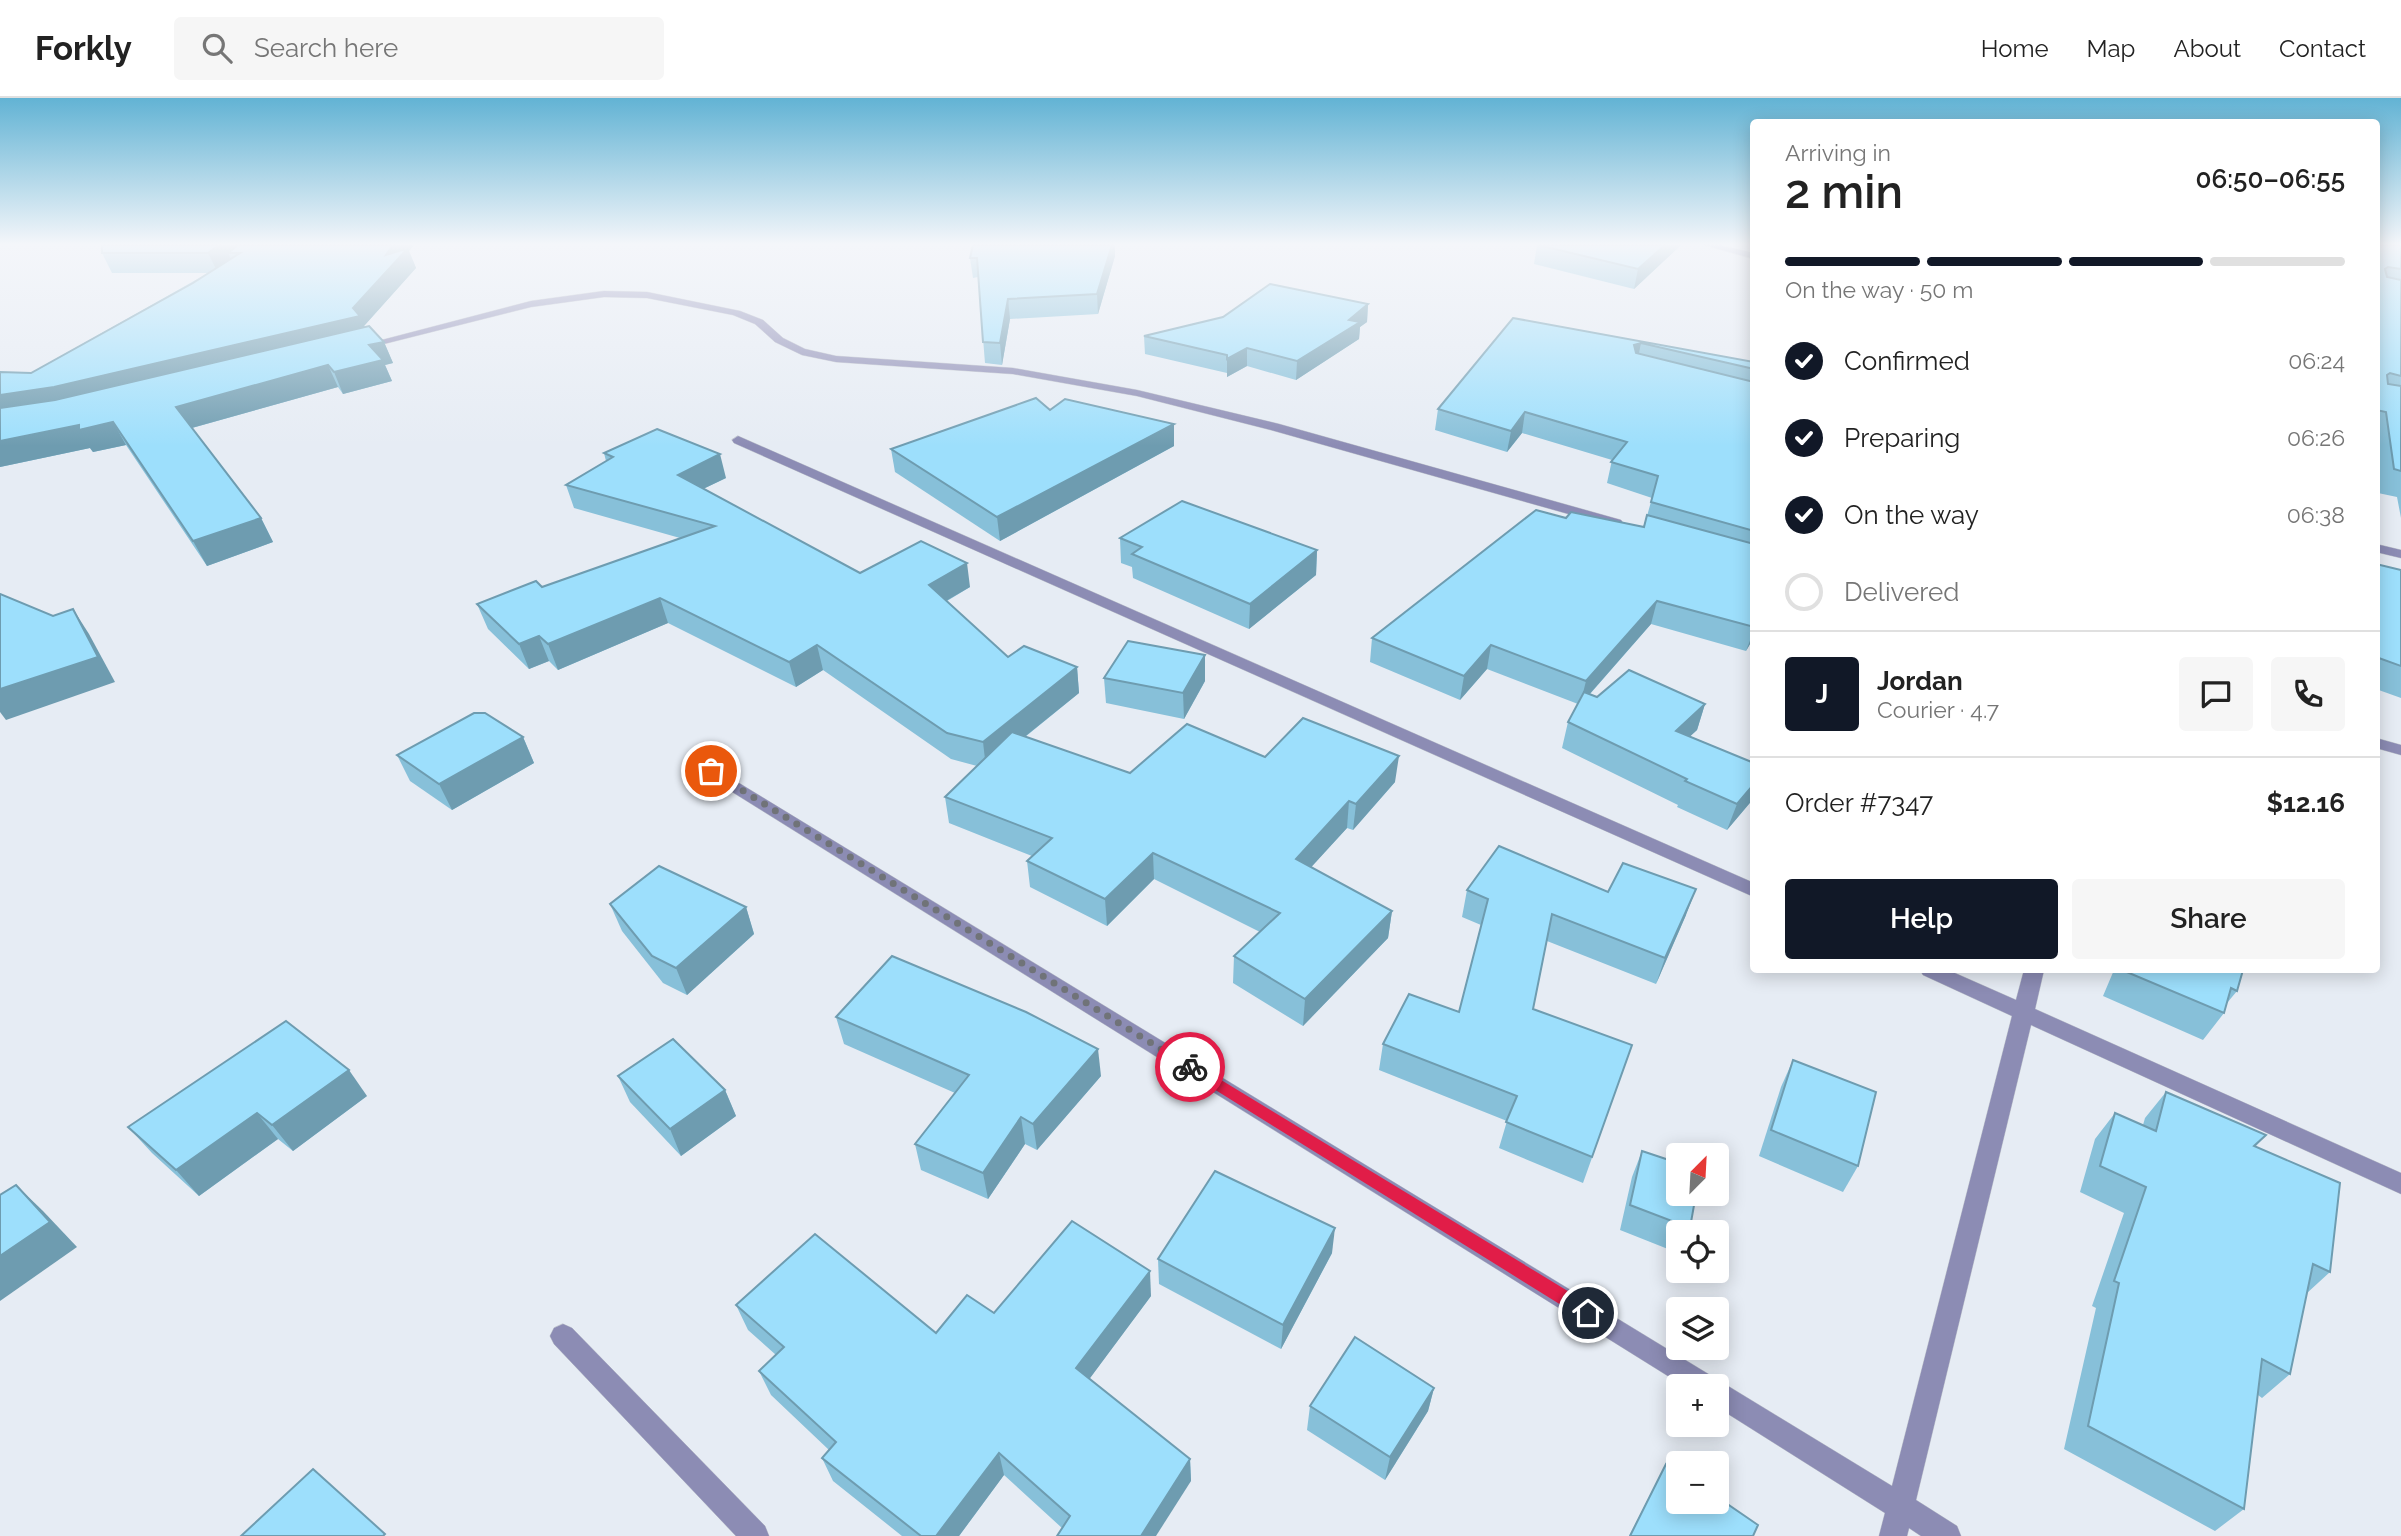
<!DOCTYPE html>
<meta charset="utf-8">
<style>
body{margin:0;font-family:Raleway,sans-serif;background:#f6f6f6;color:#222;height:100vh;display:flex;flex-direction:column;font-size:26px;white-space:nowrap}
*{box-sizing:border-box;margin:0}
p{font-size:23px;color:#767676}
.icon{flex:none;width:38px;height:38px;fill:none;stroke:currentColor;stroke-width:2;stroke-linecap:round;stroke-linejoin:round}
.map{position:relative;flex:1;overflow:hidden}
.drawer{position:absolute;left:1750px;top:21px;width:630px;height:854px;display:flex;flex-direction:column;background:#fff;border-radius:7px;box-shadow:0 4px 18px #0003}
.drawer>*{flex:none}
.needle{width:46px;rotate:24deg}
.tools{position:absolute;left:1666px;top:1045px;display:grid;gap:14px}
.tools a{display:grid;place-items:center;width:63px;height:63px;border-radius:7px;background:#fff;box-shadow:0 4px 18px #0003;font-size:35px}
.pin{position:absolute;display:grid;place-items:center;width:60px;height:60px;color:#fff;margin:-30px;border:4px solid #fff;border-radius:50%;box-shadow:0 2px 7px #0007}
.courier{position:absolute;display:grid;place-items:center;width:70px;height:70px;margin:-35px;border:5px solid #e11d48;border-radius:50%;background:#fff;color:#222;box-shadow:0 2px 9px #0007}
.summary em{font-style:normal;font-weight:600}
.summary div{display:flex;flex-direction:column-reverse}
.summary{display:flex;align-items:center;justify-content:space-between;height:119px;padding:0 35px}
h1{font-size:46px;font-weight:600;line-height:52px}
.bar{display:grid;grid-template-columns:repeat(4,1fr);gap:10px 7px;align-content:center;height:84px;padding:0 35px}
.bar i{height:9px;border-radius:5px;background:#e0e0e0}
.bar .active{background:#111827}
.bar p{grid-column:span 4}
.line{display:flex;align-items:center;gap:18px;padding:0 35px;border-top:2px solid #e0e0e0}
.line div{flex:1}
.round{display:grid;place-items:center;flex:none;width:74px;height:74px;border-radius:7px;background:#f6f6f6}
ol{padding:0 35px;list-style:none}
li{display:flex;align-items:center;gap:21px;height:77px}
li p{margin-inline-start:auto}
li .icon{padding:7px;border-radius:50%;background:#111827;color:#fff;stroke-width:4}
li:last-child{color:#767676}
li i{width:38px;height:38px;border:4px solid #e0e0e0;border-radius:50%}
.button{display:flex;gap:14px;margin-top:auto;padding:14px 35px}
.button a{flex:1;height:80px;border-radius:7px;background:#111827;color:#fff;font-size:28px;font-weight:600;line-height:80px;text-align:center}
.button a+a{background:#f6f6f6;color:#222}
header{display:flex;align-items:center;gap:42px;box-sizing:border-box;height:98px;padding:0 35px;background:#fff;border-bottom:2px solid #e0e0e0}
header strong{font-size:33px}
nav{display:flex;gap:38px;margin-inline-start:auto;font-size:24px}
.search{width:490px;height:63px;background:#f6f6f6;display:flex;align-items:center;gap:18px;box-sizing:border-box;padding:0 24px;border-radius:7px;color:#767676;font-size:26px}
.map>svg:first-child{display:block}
</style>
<header>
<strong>Forkly</strong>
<div class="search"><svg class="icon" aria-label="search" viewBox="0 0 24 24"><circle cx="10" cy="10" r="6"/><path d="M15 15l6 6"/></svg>Search here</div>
<nav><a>Home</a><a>Map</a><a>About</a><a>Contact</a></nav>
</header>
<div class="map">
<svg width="2401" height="1438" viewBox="0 0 2401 1438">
<rect width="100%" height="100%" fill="#e6ecf4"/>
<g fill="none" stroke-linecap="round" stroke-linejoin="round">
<defs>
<g id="minor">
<polygon points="1704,147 1719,147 1754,155 1754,161"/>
<polygon points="604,193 647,194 740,213 763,222 783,240 805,251 836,258 1013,270 1137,292 1279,326 1621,422 1623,425 1621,428 1611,428 1271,332 1137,298 1013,276 836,264 802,257 775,244 755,226 733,217 647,200 604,199 531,209 360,252 355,249 531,203"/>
<polygon points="738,338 1754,785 1754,799 734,345 732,342"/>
<polygon points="2376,446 2401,452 2401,460 2376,454"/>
<polygon points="2376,640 2401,647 2401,657 2376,650"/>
<polygon points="711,668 1892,1388 2012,918 1923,877 1920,872 1948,872 2016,902 2024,872 2044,872 2035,911 2401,1075 2401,1096 2031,927 1916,1402 1957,1428 1961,1438 1921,1438 1909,1430 1907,1438 1879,1438 1885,1415 1717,1309 1717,1288 1684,1288 705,677 703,673 705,669"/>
<polygon points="563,1226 572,1230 765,1428 769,1438 736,1438 554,1246 550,1238 554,1230"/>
</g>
</defs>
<use href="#minor" stroke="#c2c7ce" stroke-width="1"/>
<use href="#minor" fill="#8c8cb4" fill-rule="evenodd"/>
</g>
<g fill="#87c0d9">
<polygon points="1537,147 1681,147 1634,191 1534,166"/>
<polygon points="2376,147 2401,147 2401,420 2397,399 2378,395 2376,377"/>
<polygon points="409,153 416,170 364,228 384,244 393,265 385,267 392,283 343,296 338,289 192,330 261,420 273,444 207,468 126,347 93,354 90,350 0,369 0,274 31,275 208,175 112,175 102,155"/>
<polygon points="1115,158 1098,216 1010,221 1002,267 985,265 978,179 973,180 970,160"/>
<polygon points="1368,206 1367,224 1360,229 1359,241 1296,282 1247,268 1227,279 1227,275 1145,256 1144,238"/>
<polygon points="1513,220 1754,264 1754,539 1746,553 1651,526 1590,596 1597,599 1705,606 1697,632 1690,638 1754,665 1754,700 1727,732 1677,709 1678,707 1562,650 1568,624 1578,606 1487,571 1460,602 1370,564 1372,540 1566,420 1644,429 1652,400 1607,385 1612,362 1522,335 1507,354 1435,332 1438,311"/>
<polygon points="1050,312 1174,348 1000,443 895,374 891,351"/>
<polygon points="604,355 726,380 703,391 860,475 970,489 947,503 1008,559 1077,569 1079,595 1025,639 1130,675 1265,659 1395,684 1353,732 1347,730 1311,769 1392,813 1388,840 1303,928 1233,885 1234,858 1260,834 1154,781 1107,828 1030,789 1027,763 1032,758 949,725 945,699 977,668 951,661 823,572 796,589 668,525 558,572 549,563 529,571 488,531 477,506 542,489 680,440 574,410 566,387 606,363"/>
<polygon points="1120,440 1317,452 1316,477 1249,531 1133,480 1132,469 1121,465"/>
<polygon points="2376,466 2401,472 2401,600 2376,591"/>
<polygon points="1205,557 1205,583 1184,621 1106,605 1104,580"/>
<polygon points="523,639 534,665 452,712 410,683 397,657"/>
<polygon points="1467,792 1608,794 1686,817 1656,886 1547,843 1533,911 1632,947 1583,1085 1499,1050 1507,1023 1379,972 1383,946 1459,914 1481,827 1462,819"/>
<polygon points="610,806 746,809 754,836 687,897 663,885 622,833"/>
<polygon points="2114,872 2243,872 2237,893 2227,905 2224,915 2203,942 2103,898"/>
<polygon points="836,919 1101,978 1037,1052 1025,1046 988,1101 921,1072 915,1046 955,995 844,946"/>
<polygon points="1793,962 1858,1068 1843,1094 1759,1058 1781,989"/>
<polygon points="618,978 725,992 736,1018 681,1058 630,1004"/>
<polygon points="2166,994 2266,1037 2255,1049 2330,1174 2307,1195 2290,1276 2262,1300 2258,1297 2244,1411 2215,1433 2064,1351 2096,1210 2092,1208 2124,1115 2080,1094 2095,1041 2115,1015 2143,1027 2145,1020"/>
<polygon points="367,998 293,1053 278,1041 199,1098 152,1055 128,1029"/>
<polygon points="1642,1053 1690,1130 1688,1134 1678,1134 1678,1155 1620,1132 1632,1079"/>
<polygon points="1332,1155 1281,1251 1159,1186 1158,1161"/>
<polygon points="1151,1198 1089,1281 1190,1361 1191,1383 1062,1430 1004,1377 959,1438 902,1438 833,1383 822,1360 829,1352 771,1297 759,1273 776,1257 748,1232 736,1207 936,1235 994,1215"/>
<polygon points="1434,1290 1428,1313 1385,1382 1307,1332 1310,1308"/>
<polygon points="1666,1366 1753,1438 1629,1438"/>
</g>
<g fill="#6e9cb0">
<polygon points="219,147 252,147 228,155 232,163 218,175 208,155"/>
<polygon points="393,147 414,147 409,153 416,170 364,228 369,239 0,321 0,297 353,210"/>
<polygon points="1112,147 1115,147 1115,158 1098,216 1097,196"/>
<polygon points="1665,147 1681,147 1634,191 1638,171"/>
<polygon points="1008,201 1010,221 1002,267 1000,245"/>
<polygon points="1368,206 1367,224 1360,229 1359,241 1296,282 1297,263"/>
<polygon points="384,244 393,265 385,267 392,283 343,296 334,274 369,247"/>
<polygon points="1641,245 1637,265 1634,247"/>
<polygon points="1247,250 1247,268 1227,279 1227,261"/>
<polygon points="328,267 338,289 188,331 176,309"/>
<polygon points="1525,314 1522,335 1507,354 1511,333"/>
<polygon points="113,324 126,347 93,354 90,350 0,369 0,343 79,327"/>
<polygon points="1174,326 1174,348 1000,443 997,419"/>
<polygon points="720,356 726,380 684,400 678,377"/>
<polygon points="261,420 273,444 207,468 193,443"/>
<polygon points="1317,452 1316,477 1249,531 1250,506"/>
<polygon points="967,465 970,489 932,511 929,487"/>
<polygon points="660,500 668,525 558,572 548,546"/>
<polygon points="1657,503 1651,526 1580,607 1586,583"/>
<polygon points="73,511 89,536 115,584 6,622 0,614 0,591"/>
<polygon points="1754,532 1754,539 1746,553"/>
<polygon points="539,538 549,563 529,571 519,546"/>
<polygon points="817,547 823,572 796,589 789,564"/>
<polygon points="1491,547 1487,571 1460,602 1464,578"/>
<polygon points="1205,557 1205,583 1184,621 1183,595"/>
<polygon points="1077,569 1079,595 986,670 983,644"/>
<polygon points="1705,606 1697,632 1668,659 1676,633"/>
<polygon points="523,639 534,665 452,712 439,686"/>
<polygon points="1399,658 1395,684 1353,732 1356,706"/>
<polygon points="1754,686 1754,700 1727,732 1737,706"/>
<polygon points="1349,703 1347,730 1294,788 1296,761"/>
<polygon points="1153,755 1154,781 1107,828 1105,801"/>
<polygon points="1696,791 1686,817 1656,886 1665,860"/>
<polygon points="746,809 754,836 687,897 676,870"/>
<polygon points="1392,813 1388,840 1303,928 1305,901"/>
<polygon points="1098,951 1101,978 1037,1052 1033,1026"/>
<polygon points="349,972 367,998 293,1053 272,1027"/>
<polygon points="725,992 736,1018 681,1058 670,1031"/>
<polygon points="257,1015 278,1041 199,1098 176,1072"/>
<polygon points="1021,1019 1025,1046 988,1101 983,1075"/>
<polygon points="16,1087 43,1113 77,1149 0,1203 0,1158"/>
<polygon points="1335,1130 1332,1155 1281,1251 1283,1227"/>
<polygon points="1150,1173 1151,1198 1079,1295 1076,1270"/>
<polygon points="1434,1290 1428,1313 1385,1382 1390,1359"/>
<polygon points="999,1355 1004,1377 959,1438 936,1438"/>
<polygon points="1190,1361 1191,1383 1156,1438 1141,1438"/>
</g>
<g fill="#9ddffc" stroke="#6e9cb0" stroke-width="2">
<polygon points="102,147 219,147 208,155 102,155"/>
<polygon points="238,147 393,147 386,157 408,150 353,210 360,218 54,289 0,297 0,274 31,275 193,185 240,155 228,155"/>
<polygon points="973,147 1112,147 1097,196 1008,201 1000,245 983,244 977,160 970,160"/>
<polygon points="1538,147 1665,147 1638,171"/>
<polygon points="2376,147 2401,147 2401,171 2388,169 2385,171 2387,179 2401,182 2401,278 2390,275 2387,277 2388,286 2401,288 2401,373 2394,371 2386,314 2376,312"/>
<polygon points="1270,186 1368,206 1349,222 1360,224 1297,263 1247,250 1227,261 1227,257 1144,238 1223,219"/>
<polygon points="1513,220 1754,264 1754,271 1641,245 1634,247 1636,255 1754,284 1754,433 1651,404 1658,378 1611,364 1627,344 1525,314 1511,333 1438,311"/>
<polygon points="369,228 384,244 369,247 383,262 334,274 328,267 176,309 261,420 193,443 113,324 79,332 79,327 0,343 0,310 55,302"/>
<polygon points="1036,300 1050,312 1065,301 1174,326 997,419 891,351"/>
<polygon points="657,331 720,356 678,377 860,475 921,443 967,465 929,487 1008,559 1024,548 1077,569 983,644 947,635 817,547 789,564 660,500 548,546 539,538 519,546 477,506 536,483 542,489 715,428 566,387 613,359 604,355"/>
<polygon points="1182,403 1317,452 1250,506 1132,456 1142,449 1120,440"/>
<polygon points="1536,412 1566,420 1571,414 1644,429 1647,417 1754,446 1754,529 1657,503 1586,583 1491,547 1464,578 1372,540"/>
<polygon points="2376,466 2401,472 2401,568 2376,559"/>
<polygon points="0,496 53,518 73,511 98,559 0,591"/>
<polygon points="1128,543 1205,557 1183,595 1104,580"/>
<polygon points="1629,572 1705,606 1676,633 1754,665 1754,686 1737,706 1685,683 1687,681 1568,624 1584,594 1597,599"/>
<polygon points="474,615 485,615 523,639 439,686 397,657"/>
<polygon points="1303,620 1399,658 1356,706 1349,703 1296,761 1392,813 1305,901 1234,858 1280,815 1153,755 1105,801 1027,763 1052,740 945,699 1012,634 1130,675 1187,626 1265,659"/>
<polygon points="1499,748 1608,794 1623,765 1696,791 1665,860 1552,816 1533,911 1632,947 1592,1059 1506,1024 1517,998 1383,946 1409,896 1459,914 1488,801 1467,792"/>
<polygon points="659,768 746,809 676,870 652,858 610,806"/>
<polygon points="892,858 1026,914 1098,951 1033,1026 1021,1019 983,1075 915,1046 969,977 836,919"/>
<polygon points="2122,872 2243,872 2237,893 2231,890 2224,915"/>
<polygon points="286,923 349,972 272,1027 257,1015 176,1072 128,1029"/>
<polygon points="673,941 725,992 670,1031 618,978"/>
<polygon points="1793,962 1876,994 1858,1068 1771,1032"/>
<polygon points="2166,994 2266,1037 2254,1048 2340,1085 2330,1174 2313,1166 2290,1276 2262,1261 2244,1411 2088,1328 2119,1185 2114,1183 2146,1089 2100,1068 2115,1015 2156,1033"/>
<polygon points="1642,1053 1678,1065 1678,1096 1696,1096 1690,1130 1630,1107"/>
<polygon points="1215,1073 1335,1130 1283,1227 1158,1161"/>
<polygon points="16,1087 50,1124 0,1158 0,1097"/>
<polygon points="1072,1123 1150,1173 1076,1270 1190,1361 1141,1438 1057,1438 1070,1418 999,1355 936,1438 921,1438 822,1360 836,1344 759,1273 784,1249 736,1207 815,1136 936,1235 967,1197 994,1215"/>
<polygon points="1355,1239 1434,1290 1390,1359 1310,1308"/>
<polygon points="1666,1366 1678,1374 1678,1404 1717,1404 1717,1399 1758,1427 1753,1438 1630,1438"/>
<polygon points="313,1371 385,1436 383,1438 241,1438"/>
</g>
<linearGradient id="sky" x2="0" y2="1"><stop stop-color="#62b3d4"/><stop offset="0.42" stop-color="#f4f6fa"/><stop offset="1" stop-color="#f4f6fa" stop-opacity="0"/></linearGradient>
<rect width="2401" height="348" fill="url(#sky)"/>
<polygon fill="#e11d48" points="1190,963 1594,1209 1596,1215 1594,1220 1588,1222 1582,1220 1185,973 1183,969"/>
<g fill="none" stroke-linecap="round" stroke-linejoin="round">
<polyline stroke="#707378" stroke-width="7" stroke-dasharray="0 12.6" points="711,673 1190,969"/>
</g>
</svg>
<div class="tools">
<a><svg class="needle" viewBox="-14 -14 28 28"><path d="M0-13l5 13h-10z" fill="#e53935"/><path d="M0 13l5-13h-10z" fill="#767676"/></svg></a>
<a><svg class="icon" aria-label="locate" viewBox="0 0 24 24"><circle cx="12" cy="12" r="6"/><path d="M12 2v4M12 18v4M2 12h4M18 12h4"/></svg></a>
<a><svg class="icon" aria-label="layers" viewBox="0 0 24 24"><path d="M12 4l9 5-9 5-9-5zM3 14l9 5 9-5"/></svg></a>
<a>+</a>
<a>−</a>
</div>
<div class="pin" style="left:711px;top:673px;background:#ea580c"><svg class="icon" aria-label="bag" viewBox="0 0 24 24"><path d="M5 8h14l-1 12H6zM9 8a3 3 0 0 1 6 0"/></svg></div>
<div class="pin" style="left:1588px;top:1215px;background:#1f2937"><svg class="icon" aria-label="home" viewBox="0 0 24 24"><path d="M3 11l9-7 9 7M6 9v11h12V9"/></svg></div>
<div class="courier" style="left:1190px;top:969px"><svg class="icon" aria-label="bike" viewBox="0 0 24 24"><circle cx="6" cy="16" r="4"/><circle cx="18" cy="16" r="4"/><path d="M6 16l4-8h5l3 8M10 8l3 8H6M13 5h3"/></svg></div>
<section class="drawer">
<div class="summary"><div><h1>2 min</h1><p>Arriving in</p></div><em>06:50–06:55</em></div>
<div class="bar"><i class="active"></i><i class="active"></i><i class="active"></i><i></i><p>On the way · 50 m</p></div>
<ol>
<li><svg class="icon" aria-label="check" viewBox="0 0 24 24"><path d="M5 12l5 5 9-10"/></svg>Confirmed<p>06:24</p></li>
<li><svg class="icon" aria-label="check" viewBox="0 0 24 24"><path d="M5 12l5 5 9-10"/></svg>Preparing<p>06:26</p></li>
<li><svg class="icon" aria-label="check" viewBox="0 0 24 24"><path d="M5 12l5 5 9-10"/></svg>On the way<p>06:38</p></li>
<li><i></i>Delivered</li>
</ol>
<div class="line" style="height:126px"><b class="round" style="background:#111827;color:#fff">J</b><div><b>Jordan</b><p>Courier · 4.7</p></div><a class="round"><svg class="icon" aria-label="chat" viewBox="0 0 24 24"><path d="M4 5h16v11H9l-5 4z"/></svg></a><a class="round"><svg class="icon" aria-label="phone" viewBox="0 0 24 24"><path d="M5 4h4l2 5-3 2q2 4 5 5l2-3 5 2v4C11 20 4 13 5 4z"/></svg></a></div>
<div class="line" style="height:91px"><div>Order #7347</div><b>$12.16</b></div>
<div class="button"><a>Help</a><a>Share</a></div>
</section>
</div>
